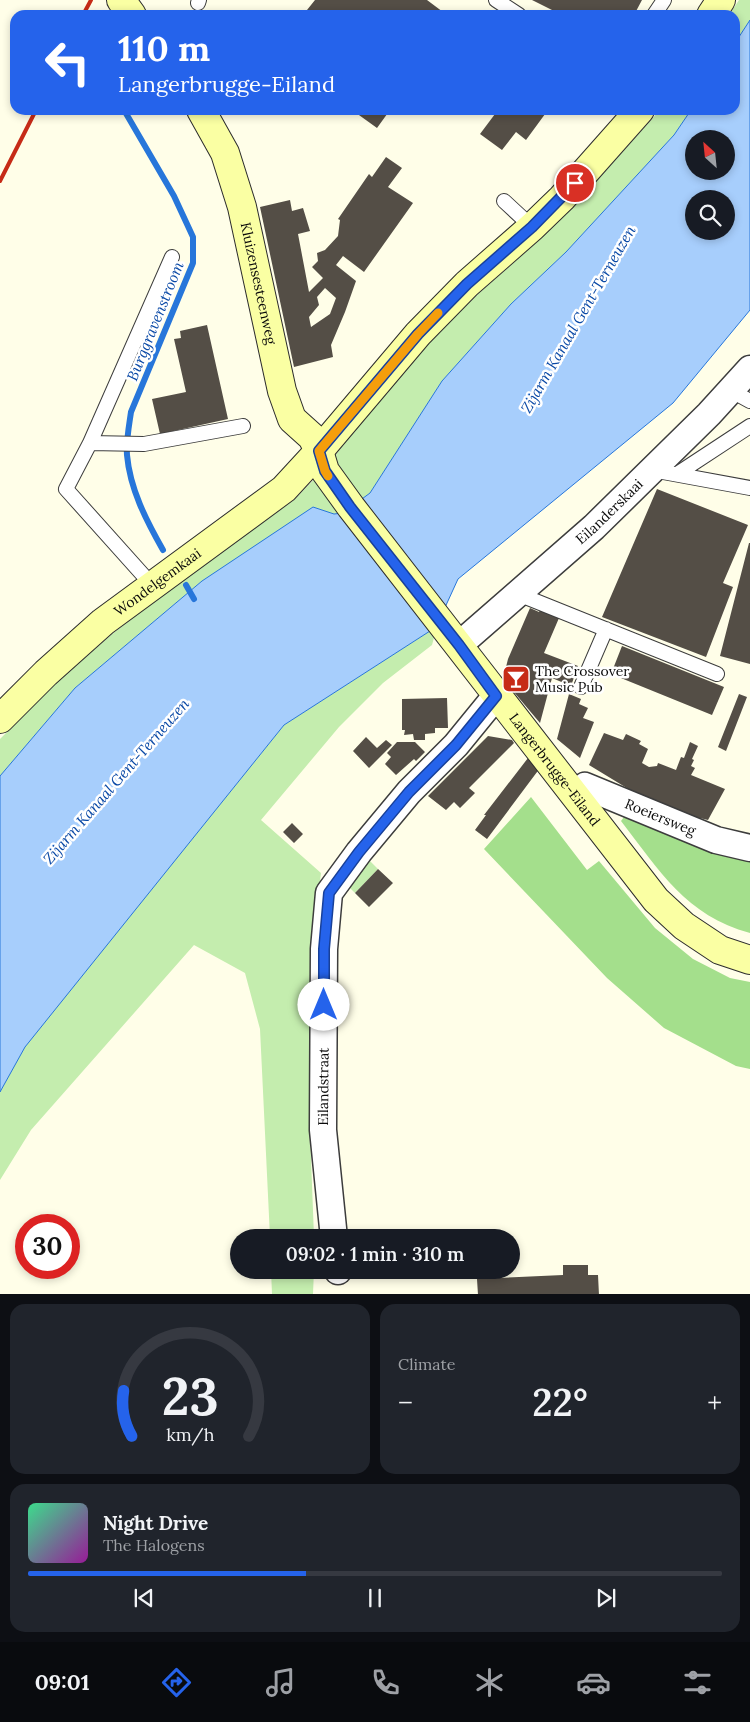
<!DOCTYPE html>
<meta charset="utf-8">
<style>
:root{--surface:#171b24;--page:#20242c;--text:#f1f3f6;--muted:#9ea1a6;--line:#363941;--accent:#2563eb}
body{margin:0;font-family:Lora,serif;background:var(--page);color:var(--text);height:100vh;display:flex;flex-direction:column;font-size:19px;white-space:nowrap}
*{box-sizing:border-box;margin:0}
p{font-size:16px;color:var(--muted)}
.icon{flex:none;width:28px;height:28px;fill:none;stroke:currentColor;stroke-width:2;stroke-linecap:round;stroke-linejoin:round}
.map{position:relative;height:1294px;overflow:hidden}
.details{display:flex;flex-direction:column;gap:10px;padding:10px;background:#0d0f14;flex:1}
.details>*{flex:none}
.top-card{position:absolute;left:10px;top:10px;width:730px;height:105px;border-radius:15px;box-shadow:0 2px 8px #0003;background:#2563eb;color:#fff;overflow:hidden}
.needle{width:32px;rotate:333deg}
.tools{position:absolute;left:685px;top:130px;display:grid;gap:10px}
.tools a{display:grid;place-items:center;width:50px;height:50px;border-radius:50%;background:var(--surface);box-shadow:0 2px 8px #0003;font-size:25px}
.speed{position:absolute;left:15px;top:1214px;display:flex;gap:10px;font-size:25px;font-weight:700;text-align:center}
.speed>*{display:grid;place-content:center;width:65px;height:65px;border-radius:50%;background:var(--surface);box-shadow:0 2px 8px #0003;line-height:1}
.speed .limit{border:8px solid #d22;background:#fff;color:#111}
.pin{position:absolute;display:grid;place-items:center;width:42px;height:42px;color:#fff;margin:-21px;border:2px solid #fff;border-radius:50%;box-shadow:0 1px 5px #0007}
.me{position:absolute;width:55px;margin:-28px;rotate:0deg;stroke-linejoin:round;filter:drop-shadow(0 0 4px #0008)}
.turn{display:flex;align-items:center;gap:18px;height:105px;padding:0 25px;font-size:22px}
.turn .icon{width:65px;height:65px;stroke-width:2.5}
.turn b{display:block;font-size:35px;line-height:42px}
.big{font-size:38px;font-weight:600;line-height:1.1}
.details .card{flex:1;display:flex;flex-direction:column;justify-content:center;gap:8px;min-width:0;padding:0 18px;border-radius:15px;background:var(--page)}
.details .dial{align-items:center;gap:0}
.dial svg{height:130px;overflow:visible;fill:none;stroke:var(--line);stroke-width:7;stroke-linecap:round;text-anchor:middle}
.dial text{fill:var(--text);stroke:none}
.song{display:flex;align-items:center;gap:15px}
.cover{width:60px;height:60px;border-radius:8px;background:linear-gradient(135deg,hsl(150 70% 55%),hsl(300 70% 35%))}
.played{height:5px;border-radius:2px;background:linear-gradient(90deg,var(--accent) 40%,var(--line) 40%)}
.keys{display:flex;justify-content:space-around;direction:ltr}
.heat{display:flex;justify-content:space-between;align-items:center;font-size:28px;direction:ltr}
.details .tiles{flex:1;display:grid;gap:10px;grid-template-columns:1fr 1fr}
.card:last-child{grid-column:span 2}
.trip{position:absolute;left:230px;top:1229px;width:290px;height:50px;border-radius:25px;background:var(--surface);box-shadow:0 2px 8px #0003;font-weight:600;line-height:50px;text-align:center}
.menu{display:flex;height:80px;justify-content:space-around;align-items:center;background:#090b0e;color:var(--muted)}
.menu .icon{width:35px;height:35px}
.menu .active{color:var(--accent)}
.menu b{font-size:22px;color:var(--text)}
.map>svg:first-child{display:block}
.green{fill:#c4edae}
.forest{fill:#a4df8c}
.water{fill:#a7cefc;stroke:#2776da;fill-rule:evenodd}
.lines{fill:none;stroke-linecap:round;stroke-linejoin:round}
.stream{stroke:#2776da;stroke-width:6}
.building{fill:#544e46;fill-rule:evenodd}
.lane-casing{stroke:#3d3d3d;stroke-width:16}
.street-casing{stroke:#3d3d3d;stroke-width:29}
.secondary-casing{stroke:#2c2c2c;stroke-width:30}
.lane{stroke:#fff;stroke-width:14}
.street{stroke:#fff;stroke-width:26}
.secondary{stroke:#faffa3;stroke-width:28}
.rail{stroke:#c62b17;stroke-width:4}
.route-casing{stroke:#184099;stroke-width:12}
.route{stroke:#2563eb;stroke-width:9}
.slow{stroke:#f59e0b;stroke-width:9}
.labels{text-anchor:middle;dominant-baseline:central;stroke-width:5;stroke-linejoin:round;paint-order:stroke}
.street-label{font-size:14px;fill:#0a0a0a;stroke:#fff}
.poi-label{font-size:14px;fill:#0a0a0a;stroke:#fff;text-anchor:start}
.water-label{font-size:15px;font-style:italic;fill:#0a49a6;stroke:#fff}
</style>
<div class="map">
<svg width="750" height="1295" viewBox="0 0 750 1295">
<rect width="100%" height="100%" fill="#fffee8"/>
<path class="green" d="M739 0H750V20L735 43V15H729Z
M660 110H691L674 135 566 252 511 304 442 381 370 493 343 513 334 514 202 581 75 688 0 776V739L56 683 112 634 161 596 294 500 327 466 356 428 428 344 477 295 537 242 572 208Z
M430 623 435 634 432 645 383 683 339 727 261 820 321 873 312 948 310 1132 314 1237H270L260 1029 245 973 194 945 31 1130 0 1180V1092L24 1047 284 725 430 631Z
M368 859 378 869 355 893 345 883Z
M271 1270H314L313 1294H272Z"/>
<path class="forest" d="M531 797 587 870 599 861 655 928 693 959 730 978 750 982V1069L736 1066 664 1028 607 978 484 849Z
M627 813 750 857V933C686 916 659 870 621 821Z"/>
<path class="water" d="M750 20V310L673 403 458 579 442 614 430 631 284 725 25 1047 0 1092V776L75 688 202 581 313 507 334 514 343 513 370 493 442 381 511 304 566 252 674 135 691 110H735V43ZM694 139H726V171H694ZM694 199H726V231H694Z"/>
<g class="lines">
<path class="stream" d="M124 110 174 196 193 237V263L131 412C129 426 126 441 127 455 130 489 146 520 163 550
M186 585 194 599"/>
</g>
<path class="building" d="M315 0H427L447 15H303Z
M532 0H642L634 15H562Z
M352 110H390L377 128Z
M498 110H548L526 140 516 132 502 150 480 134Z
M386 157 402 168 388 187 413 203 364 272 343 256 336 265 356 281 345 312 331 345 333 357 294 367 260 207 290 200 292 211 303 208 310 231 298 234 309 292 323 278 312 267 318 261 317 253 325 250 338 236 340 220 338 219 369 174 372 177ZM325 288 336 298 330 314 311 327 309 317 319 305 317 297Z
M207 325 228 419 160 434 152 399 186 392 174 339 181 338 180 331Z
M657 489 748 525 723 583 733 587 706 657 602 617Z
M749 543H750V664L720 656Z
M530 608 539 612 540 610 559 618 544 653 578 666 571 686 552 678 540 723 503 679 508 659Z
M622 646 724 687 712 715 611 674Z
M569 694 581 699 579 704 588 708 583 718 594 722 580 758 557 739Z
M739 694 747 697 726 751 718 747Z
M447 698 448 728H435V733L425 734V740H414L413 734 404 735 405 730H402V699Z
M604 733 623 740 626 734 641 741 639 744 648 749 642 763 649 767 657 766 658 763 676 770 681 757 684 758 690 742 698 746 692 759 694 760 691 766 695 768 691 775 725 789 708 820 683 814 635 793 589 765Z
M488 736 512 740 514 743 469 788 475 793 460 808 454 802 446 810 428 796Z
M366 737 377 748 386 740 392 745 369 768 353 751Z
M397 742H415L425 752 416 761 414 759 396 775 385 764 391 757 387 753Z
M528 758 540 768 487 839 475 830 486 815H484Z
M292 823 303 834 294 843 283 832Z
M378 869 393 883 369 907 355 893Z
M563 1265H588V1275H598L599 1295H478L477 1279 563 1275Z"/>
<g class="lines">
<defs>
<path id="lane" d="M496 0 519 15
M198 3 199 0
M654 15 664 0
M504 201 532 227
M172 257 90 443 144 444 243 426
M730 390 750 401
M90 443 66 489 152 585
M652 470 750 488
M677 474 750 426
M518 594 717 674
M581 687 606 629"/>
<g id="street">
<path id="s1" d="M459 645 594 527 709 414 750 369"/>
<path id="s2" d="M575 795 585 786 716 840 750 848"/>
<path id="s3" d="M334 1238 323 1130 324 949 329 893 359 852 409 792 456 745 496 696"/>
<path d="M338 1270V1271"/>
</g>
<g id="secondary">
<path d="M121 0 132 15"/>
<path d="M711 15 721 0"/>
<path id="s4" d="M201 110 225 153 242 207 282 391 292 419 312 437 319 451 325 471 351 507 656 900 684 926 720 950 750 960"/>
<path id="s5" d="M0 719 46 673 103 622 284 489 319 451 418 334 467 284 532 227 562 198 640 110"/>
</g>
</defs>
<use href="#lane" class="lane-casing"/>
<use href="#street" class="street-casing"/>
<use href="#secondary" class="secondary-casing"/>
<use href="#lane" class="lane"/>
<use href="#street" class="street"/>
<use href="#secondary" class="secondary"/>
<path class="rail" d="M83 15 91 0
M0 181 36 110"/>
</g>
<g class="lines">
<defs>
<path id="route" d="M324 1005V949L329 893 359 852 409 792 456 745 496 696 459 645 350 507 325 471 319 451 418 334 467 284 532 227 575 183"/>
</defs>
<use href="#route" class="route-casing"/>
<use href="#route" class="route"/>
<path class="slow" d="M328 476 325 471 319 451 418 334 438 313"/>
</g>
<defs>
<symbol id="bar-square" viewBox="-11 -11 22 22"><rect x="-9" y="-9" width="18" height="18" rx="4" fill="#c62b17" stroke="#fff"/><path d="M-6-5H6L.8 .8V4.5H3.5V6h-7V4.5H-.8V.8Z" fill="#fff"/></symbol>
</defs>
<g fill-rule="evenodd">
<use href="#bar-square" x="500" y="663" width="32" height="32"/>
</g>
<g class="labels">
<g class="street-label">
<text stroke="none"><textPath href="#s4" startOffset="184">Kluizensesteenweg</textPath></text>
<text stroke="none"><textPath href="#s1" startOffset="201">Eilanderskaai</textPath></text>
<text stroke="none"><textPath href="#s5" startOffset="209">Wondelgemkaai</textPath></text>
<text stroke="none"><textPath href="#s4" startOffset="764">Langerbrugge-Eiland</textPath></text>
<text stroke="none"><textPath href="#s2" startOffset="95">Roeiersweg</textPath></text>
<text stroke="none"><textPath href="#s3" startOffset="152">Eilandstraat</textPath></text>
</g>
<g class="poi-label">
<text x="535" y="671">The Crossover<tspan x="535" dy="16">Music Pub</tspan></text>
</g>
<g class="water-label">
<text transform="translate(578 319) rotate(-60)">Zijarm Kanaal Gent-Terneuzen</text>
<text transform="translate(155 321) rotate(-68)">Burggravenstroom</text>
<text transform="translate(116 781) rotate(-49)">Zijarm Kanaal Gent-Terneuzen</text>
</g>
</g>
</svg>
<div class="tools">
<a><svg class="needle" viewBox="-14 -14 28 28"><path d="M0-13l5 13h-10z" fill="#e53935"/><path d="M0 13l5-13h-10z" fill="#9ea1a6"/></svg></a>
<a><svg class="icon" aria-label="search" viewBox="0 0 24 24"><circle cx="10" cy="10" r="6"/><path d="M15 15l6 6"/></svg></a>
</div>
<div class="speed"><div class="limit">30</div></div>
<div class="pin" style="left:575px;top:183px;background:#d93025"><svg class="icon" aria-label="arrive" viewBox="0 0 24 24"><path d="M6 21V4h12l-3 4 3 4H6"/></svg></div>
<svg class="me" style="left:324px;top:1005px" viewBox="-20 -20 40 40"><circle r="19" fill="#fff"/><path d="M0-13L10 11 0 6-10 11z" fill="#2563eb"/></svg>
<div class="trip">09:02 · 1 min · 310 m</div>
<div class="top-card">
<div class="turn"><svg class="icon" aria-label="left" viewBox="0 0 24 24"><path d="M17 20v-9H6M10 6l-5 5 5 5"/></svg><div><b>110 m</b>Langerbrugge-Eiland</div></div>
</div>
</div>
<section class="details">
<div class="tiles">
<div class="card dial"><svg viewBox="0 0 100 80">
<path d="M14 69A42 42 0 1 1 86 69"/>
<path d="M14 69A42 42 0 0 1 9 41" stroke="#2563eb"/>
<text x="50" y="56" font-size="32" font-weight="700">23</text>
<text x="50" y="72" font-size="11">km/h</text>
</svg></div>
<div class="card"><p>Climate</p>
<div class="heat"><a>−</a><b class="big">22°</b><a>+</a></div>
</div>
<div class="card">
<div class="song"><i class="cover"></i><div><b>Night Drive</b><p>The Halogens</p></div></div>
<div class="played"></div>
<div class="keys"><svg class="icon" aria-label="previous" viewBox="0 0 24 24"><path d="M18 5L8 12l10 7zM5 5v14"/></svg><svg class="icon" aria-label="pause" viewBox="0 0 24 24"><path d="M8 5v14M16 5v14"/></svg><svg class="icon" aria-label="next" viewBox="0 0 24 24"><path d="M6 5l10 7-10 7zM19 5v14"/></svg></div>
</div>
</div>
</section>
<nav class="menu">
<b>09:01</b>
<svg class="icon active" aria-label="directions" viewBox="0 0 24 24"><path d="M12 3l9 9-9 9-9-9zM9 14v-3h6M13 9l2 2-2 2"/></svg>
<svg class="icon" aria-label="music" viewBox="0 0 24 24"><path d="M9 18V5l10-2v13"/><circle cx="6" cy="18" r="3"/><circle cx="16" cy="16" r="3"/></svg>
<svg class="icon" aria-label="phone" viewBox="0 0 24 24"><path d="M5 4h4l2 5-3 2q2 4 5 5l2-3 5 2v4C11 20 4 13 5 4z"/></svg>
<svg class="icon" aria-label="climate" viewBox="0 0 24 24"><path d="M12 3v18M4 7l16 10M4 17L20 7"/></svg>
<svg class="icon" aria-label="car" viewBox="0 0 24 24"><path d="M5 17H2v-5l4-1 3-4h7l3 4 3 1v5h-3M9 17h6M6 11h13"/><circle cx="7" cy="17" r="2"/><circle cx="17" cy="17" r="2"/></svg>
<svg class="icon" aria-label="filters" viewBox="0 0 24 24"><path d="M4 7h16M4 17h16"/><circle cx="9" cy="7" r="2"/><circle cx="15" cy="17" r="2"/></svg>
</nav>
